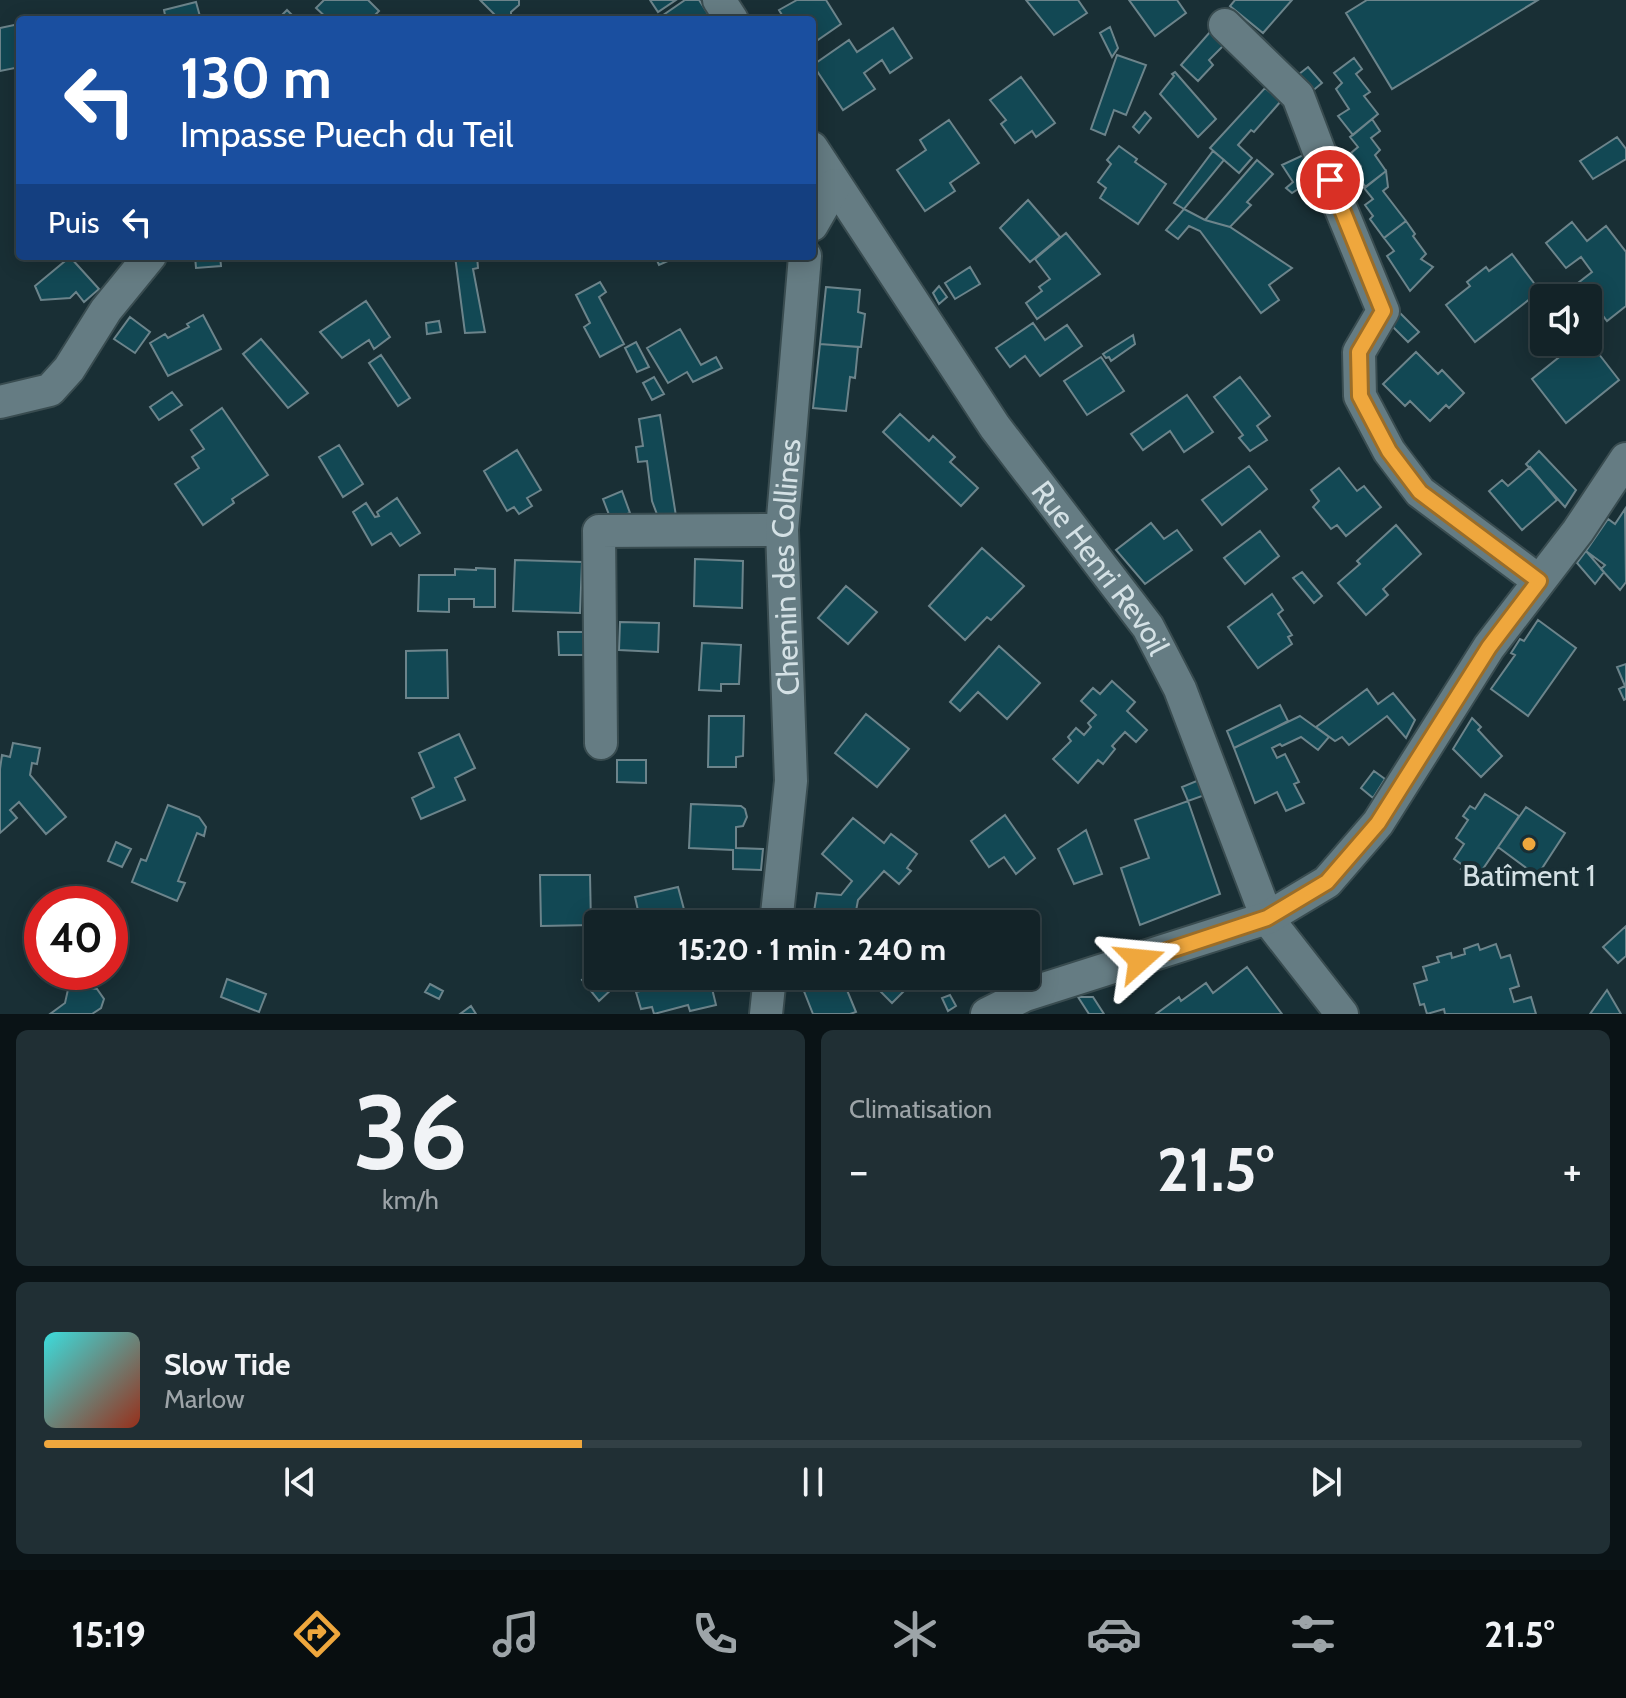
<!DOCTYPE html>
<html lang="fr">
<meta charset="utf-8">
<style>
:root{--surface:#132328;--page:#202f34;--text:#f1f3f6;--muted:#9da4a8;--line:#324045;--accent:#efa73d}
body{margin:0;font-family:Cabin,sans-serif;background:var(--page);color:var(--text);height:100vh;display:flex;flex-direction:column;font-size:30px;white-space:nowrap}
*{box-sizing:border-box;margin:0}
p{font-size:26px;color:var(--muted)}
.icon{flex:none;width:44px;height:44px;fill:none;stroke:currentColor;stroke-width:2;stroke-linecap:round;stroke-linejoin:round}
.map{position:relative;height:1014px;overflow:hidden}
.side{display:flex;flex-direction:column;gap:16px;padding:16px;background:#0a1316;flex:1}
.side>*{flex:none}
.banner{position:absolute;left:16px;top:16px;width:800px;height:244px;border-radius:8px;box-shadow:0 4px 20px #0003,0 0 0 2px var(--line);background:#1a4fa0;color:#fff;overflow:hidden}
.controls{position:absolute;left:1530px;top:284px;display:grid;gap:16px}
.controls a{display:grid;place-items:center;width:72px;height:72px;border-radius:8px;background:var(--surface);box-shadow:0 4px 20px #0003,0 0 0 2px var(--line);font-size:40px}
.speed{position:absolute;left:24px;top:886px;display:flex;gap:16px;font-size:40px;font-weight:700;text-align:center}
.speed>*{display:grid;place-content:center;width:104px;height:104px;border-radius:50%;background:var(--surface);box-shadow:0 4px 20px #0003,0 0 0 2px var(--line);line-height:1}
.speed .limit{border:12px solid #d22;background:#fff;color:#111}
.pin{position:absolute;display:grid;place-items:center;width:68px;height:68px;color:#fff;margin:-34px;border:4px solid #fff;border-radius:50%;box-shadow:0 2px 8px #0007}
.me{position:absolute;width:88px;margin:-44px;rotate:72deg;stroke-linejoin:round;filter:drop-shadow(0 0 6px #0008)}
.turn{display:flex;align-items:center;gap:28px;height:168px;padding:0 32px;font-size:36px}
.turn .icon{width:104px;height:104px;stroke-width:2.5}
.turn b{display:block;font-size:56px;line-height:68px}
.then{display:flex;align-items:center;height:76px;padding:0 32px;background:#0003;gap:16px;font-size:30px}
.big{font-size:60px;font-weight:700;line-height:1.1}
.side .tile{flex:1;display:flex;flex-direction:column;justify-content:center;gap:12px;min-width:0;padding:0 28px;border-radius:12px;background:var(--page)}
.side .dial{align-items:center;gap:0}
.dial b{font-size:104px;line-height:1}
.song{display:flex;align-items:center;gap:24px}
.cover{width:96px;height:96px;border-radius:12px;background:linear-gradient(135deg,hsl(180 70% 55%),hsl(10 70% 35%))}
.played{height:8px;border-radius:4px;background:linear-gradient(90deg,var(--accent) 35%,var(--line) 35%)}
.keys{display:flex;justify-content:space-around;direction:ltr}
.heat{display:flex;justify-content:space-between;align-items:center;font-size:44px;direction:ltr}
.side .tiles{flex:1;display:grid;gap:16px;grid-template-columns:1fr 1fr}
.tile:last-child{grid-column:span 2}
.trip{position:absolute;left:584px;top:910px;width:456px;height:80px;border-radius:8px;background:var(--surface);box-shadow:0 4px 20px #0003,0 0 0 2px var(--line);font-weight:700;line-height:80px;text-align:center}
.menu{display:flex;height:128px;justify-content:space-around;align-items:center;background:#080e10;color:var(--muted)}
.menu .icon{width:56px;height:56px}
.menu .current{color:var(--accent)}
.menu b{font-size:36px;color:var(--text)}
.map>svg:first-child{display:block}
.building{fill:#124854;stroke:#6c848b;stroke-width:2}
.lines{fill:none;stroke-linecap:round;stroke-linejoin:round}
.minor-casing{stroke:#394c50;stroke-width:36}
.minor{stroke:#657c83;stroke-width:32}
.route-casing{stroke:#9b6d28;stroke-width:20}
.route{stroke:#efa73d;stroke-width:14}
.poi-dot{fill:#efa73d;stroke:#192f35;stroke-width:3}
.labels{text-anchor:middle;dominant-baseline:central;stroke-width:8;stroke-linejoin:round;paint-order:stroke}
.street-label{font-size:30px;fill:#d4e1e5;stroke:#192f35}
.poi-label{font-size:30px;fill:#d4e1e5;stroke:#192f35}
</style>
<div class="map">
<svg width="1626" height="1014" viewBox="0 0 1626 1014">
<rect width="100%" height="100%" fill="#192f35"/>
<path class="building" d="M324 0H368L379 11 370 20H329L316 8Z
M480 0H519V5L511 12V17L513 20H500Z
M650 0H676L658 12Z
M685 0H699L712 20H656Z
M826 0 841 24 812 44V20H785L779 10 797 0Z
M1026 0H1078L1087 13 1054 35Z
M1129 0H1177L1186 13 1155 36Z
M1235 0H1292L1263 33 1230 6Z
M1367 0H1538L1392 89 1346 13Z
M196 2 201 20H166L164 10Z
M287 10 297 20H277Z
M19 24 20 67 0 71V28Z
M1217 24 1230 39 1209 60 1213 65 1198 81 1181 65Z
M1110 27 1118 48 1112 57 1100 33Z
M893 28 912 58 890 73 882 60 864 73 875 89 843 110 813 65 849 40 857 52Z
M1117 55 1146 65 1126 115 1114 110 1105 135 1091 129Z
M1354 58 1362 69 1356 74 1370 92 1364 96 1378 114 1353 135 1338 116 1349 109 1336 89 1342 83 1334 73Z
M1308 67 1322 83 1310 93 1294 78Z
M1175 72 1216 119 1198 137 1160 94 1174 76 1172 74Z
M1021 77 1055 123 1036 137 1032 131 1015 143 1001 124 1006 120 990 100Z
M1265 88 1281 101 1254 132 1251 130 1238 145 1252 158 1239 173 1210 148Z
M1145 112 1151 118 1139 133 1133 127Z
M1372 119 1380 131 1371 138 1380 150 1375 155 1386 171 1366 187 1354 172 1361 166 1351 153 1358 147 1350 137Z
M949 120 979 163 950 183 955 191 925 211 897 170 926 150 920 140Z
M1617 137 1626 149V159L1593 179 1580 161Z
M1119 146 1137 159 1135 162 1166 184 1138 224 1100 198 1106 188 1098 182 1111 164 1107 160Z
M1213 151 1224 160 1184 209 1174 203Z
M1312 151 1331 200 1318 206 1306 184 1292 193 1286 188 1293 182 1282 165Z
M1257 160 1273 174 1247 202 1251 205 1230 227 1205 220Z
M1386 171 1388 187 1383 191 1406 221 1384 238 1370 219 1373 216 1365 205 1373 199 1364 188Z
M1028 200 1060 237 1030 262 1000 228Z
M1184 209 1205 220 1230 227 1292 268 1269 285 1279 300 1261 313 1200 231 1189 226 1178 239 1166 230Z
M1406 221 1415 234 1413 236 1426 254 1421 259 1433 267 1410 291 1387 256 1394 251 1384 238Z
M1572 222 1587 241 1606 226 1626 252V306L1607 321 1578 283 1592 272 1581 257 1566 268 1546 243Z
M1066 233 1100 274 1037 319 1026 303 1042 291 1039 287 1050 279 1035 259Z
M1512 254 1540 291 1475 342 1446 305 1470 286 1467 282 1486 267 1489 271Z
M195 256H220L221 266 196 268Z
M455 256H477L478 268 473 269 485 332 465 333Z
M655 256H679L659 265Z
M70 257 99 289 84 302 76 292 70 298 41 300 35 286Z
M970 267 980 284 955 299 945 283Z
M600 282 606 292 599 297 624 344 600 357 584 327 590 323 576 295Z
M939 286 947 297 939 304 933 293Z
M826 287 860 290 858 312 865 314 861 347 820 344Z
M366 301 390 337 374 349 369 340 342 358 320 332Z
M1399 312 1419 332 1408 342 1389 323Z
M203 315 221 349 168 376 150 343 165 334 168 338 189 327 187 324Z
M130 317 150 332 135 353 114 339Z
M439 321 441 332 427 334 426 323Z
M1033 323 1045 340 1067 325 1082 346 1040 376 1025 356 1010 367 996 348Z
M680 329 701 365 716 357 722 368 693 382 687 372 668 383 647 348Z
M1133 335 1135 344 1111 361 1109 357 1106 358 1103 354Z
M261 339 308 393 288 408 243 354Z
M1588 340 1619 380 1566 423 1532 379 1578 342Z
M636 342 649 367 637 372 625 348Z
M820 344 858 347 855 378 850 377 846 411 813 408Z
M1416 352 1438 374 1442 370 1464 393 1449 408 1446 405 1430 421 1410 401 1405 406 1383 384Z
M381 355 410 398 398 406 369 363Z
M1101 357 1124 391 1087 415 1064 381Z
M654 377 664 394 652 400 643 383Z
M1240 377 1270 416 1257 426 1267 440 1250 451 1239 438 1243 435 1214 397Z
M172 392 182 405 159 420 150 407Z
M1187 395 1213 432 1184 452 1170 431 1143 450 1131 434Z
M222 408 268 475 232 499 234 503 203 525 175 484 199 468 192 457 204 449 191 430Z
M900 414 929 441 933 436 955 457 950 462 978 488 961 506 883 432Z
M660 415 676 516 658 517 652 501 647 461 638 462 636 447 643 446 639 419Z
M339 445 363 484 343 497 319 457Z
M517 450 541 490 527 498 532 506 519 514 514 507 507 511 484 471Z
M1539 451 1576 490 1565 507 1526 464Z
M1249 466 1267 489 1222 525 1202 500Z
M1530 467 1557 500 1522 530 1489 491 1502 480 1508 486Z
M1339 468 1357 491 1364 486 1381 507 1346 536 1337 525 1331 529 1313 507 1319 501 1311 490Z
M622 491 630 513 611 520 603 499Z
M397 498 420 533 400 546 391 533 372 545 353 512 366 503 375 517 379 516 377 512Z
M1625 509 1626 582 1620 590 1601 569 1605 565 1586 551 1608 519 1615 524Z
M1151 523 1164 539 1177 530 1192 550 1145 584 1116 550Z
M1396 525 1421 554 1383 589 1388 595 1366 615 1338 583 1360 564 1357 561Z
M1260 531 1279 556 1245 584 1224 558Z
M982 548 1024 586 991 620 987 617 965 640 929 606Z
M1586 551 1604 572 1595 584 1577 563Z
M695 559 743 561 742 608 694 606Z
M515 560 582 562 580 613 513 611Z
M476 568 495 569V607H474V599H449V612L418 611 419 575H455V569L476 570Z
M1302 572 1322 596 1314 603 1293 578Z
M846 586 877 612 848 644 818 618Z
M1272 594 1283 610 1278 614 1292 635 1288 637 1292 644 1258 668 1228 627Z
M1538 620 1576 648 1528 716 1491 689 1515 655 1511 653 1520 639 1524 641Z
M620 622 659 623 658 652 619 650Z
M558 632H588V655H559Z
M702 643 741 645 739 684H721V691L699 690Z
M999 646 1040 683 1007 719 978 692 960 711 950 702Z
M447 650 448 698H406V651Z
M1626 664V699L1624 700 1619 689 1625 686 1617 667Z
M1112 681 1135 702 1127 711 1147 730 1136 742 1125 732 1112 746 1115 749 1103 764 1098 760 1078 783 1053 759 1071 741 1068 737 1076 728 1084 735 1091 727 1088 723 1096 715 1081 701 1093 688 1100 694Z
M1367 689 1378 704 1393 693 1415 720 1406 738 1387 716 1349 745 1342 737 1335 741 1316 727Z
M1280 705 1288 721 1234 748 1227 731Z
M866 714 909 749 877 787 835 753Z
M709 716H744L743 756 736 757V767H708Z
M1300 716 1329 737 1318 750 1301 737 1282 746 1280 744 1272 748 1277 758 1285 754 1299 782 1294 784 1304 803 1286 811 1277 792 1255 803 1234 748Z
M1472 718 1481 727 1478 730 1502 756 1481 777 1453 749Z
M459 734 475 768 455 778 465 800 421 819 412 798 434 787 419 753Z
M13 743 40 748 37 764 32 763 30 775 66 817 46 834 19 802 10 810 17 818 0 833V769L2 755 10 757Z
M617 760H646V783L617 782Z
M1374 771 1385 779 1373 798 1361 788Z
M1199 780 1205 795 1188 801 1182 787Z
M1485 794 1519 816 1476 879 1461 869 1464 866 1454 859 1464 844 1456 838 1468 820 1463 816 1470 806 1475 809Z
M1188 801 1220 894 1140 925 1121 868 1149 858 1135 820Z
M691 804 741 806 745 809 747 817 743 826 736 827V848L763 849 761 870 733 869V850L689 848Z
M168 805 199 817 206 827 204 836 197 833 178 881 185 883 177 901 132 882 141 859 146 861Z
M1526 807 1565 833 1537 876 1498 847Z
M1005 815 1035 858 1016 874 1004 857 989 867 971 841Z
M853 818 884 843 891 834 917 854 907 868 911 871 899 884 884 871 858 900 856 911H848L846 924H812L817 893 841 895 852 881 822 854Z
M1086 830 1102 874 1074 884 1058 849Z
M116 842 131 849 122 867 108 861Z
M540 875H590L591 925 541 926Z
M678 887 685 913 677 915 680 924H641L635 897Z
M954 911 968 924H941Z
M1626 926V956L1618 963 1603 947Z
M1478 944 1480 950 1496 944 1501 958 1510 955 1519 986 1510 989 1514 1002 1531 997 1536 1014H1445L1444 1009 1427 1014 1424 1004 1420 1005 1414 984 1427 980 1423 967 1439 962 1437 957 1451 953 1452 958 1465 954 1464 949Z
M1247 967 1282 1014H1156L1179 997 1181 1001 1206 983 1213 993Z
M596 968 598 976H603L613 988 599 1001 582 980Z
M644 976H709L716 1005 690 1011 688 1005 654 1014 652 1007 641 1009 636 992 648 989Z
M798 976H846L842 978 856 1012 850 1014H813Z
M887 976H919L892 1003 876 987Z
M227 979 266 994 259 1012 221 997Z
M430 984 443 991 439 999 425 992Z
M69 985 97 989 104 999 101 1008 92 1014H50L65 1003Z
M1607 990 1621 1014H1590Z
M950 995 956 1006 948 1011 942 998Z
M1078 997H1093L1104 1014H1089Z
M471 1006 476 1014H460Z"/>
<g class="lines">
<defs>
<g id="minor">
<path d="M719 0 732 20"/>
<path d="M1225 25 1298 96 1341 209 1383 311 1359 352 1360 396 1389 451 1420 492 1539 581"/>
<path id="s1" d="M812 148 995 427 1148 627 1180 689 1267 918 1342 1014"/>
<path d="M812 225 835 185"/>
<path d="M0 402 50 390 69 369 106 310 150 256"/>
<path d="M601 743 599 531 782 530"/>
<path id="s2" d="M776 924 791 781 782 530 805 256"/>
<path d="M766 1014 770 976"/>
<path d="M987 1014 1025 995 1267 918 1327 882 1378 823 1489 647 1578 531 1626 459"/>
</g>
</defs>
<use href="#minor" class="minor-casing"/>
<use href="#minor" class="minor"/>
</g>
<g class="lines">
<defs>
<path id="route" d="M1140 960 1267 918 1327 882 1378 823 1489 647 1539 581 1420 492 1389 451 1360 396 1359 352 1383 311 1330 180"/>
</defs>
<use href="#route" class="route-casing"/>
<use href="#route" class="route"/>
</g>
<circle class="poi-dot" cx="1529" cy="844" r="8"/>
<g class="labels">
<g class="street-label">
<text stroke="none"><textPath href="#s2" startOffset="358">Chemin des Collines</textPath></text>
<text stroke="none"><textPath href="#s1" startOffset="510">Rue Henri Revoil</textPath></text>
</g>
<g class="poi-label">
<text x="1529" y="875">Batîment 1</text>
</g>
</g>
</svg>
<div class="controls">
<a><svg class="icon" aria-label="sound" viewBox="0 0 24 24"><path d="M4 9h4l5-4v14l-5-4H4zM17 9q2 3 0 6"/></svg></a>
</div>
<div class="speed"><div class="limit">40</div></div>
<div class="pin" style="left:1330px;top:180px;background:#d93025"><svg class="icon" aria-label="arrive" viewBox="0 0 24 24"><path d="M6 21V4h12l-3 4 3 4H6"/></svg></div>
<svg class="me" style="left:1140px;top:960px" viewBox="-20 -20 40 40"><path d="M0-17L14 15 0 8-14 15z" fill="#efa73d" stroke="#fff" stroke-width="4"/></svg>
<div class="trip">15:20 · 1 min · 240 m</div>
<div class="banner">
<div class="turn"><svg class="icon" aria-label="left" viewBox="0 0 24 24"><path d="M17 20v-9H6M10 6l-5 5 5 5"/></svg><div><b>130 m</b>Impasse Puech du Teil</div></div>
<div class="then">Puis<svg class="icon" aria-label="left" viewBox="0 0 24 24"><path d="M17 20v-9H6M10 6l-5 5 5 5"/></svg></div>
</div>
</div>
<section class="side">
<div class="tiles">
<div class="tile dial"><b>36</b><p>km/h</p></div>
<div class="tile"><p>Climatisation</p>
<div class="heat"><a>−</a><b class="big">21.5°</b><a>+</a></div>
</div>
<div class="tile">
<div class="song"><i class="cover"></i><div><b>Slow Tide</b><p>Marlow</p></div></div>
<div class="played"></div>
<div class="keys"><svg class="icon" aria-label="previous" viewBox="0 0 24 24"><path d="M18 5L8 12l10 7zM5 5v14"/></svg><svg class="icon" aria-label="pause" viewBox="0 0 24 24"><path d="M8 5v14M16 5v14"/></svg><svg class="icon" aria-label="next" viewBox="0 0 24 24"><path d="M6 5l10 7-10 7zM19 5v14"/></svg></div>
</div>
</div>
</section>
<nav class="menu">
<b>15:19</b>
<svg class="icon current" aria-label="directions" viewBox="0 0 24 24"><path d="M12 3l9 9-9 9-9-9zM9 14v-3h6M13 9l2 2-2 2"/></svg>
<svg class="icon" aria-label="music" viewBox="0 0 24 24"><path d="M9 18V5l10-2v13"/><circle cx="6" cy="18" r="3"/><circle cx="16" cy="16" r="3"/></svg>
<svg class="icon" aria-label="phone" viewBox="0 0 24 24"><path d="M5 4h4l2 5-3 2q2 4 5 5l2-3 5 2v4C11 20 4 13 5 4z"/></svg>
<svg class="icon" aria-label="climate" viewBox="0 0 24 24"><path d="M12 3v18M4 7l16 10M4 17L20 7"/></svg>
<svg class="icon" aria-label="car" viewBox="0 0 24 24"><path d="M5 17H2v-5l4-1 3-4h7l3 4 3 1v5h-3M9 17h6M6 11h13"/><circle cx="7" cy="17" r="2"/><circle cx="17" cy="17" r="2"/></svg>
<svg class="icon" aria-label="filters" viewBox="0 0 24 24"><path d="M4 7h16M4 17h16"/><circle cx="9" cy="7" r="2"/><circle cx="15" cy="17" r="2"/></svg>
<b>21.5°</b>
</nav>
